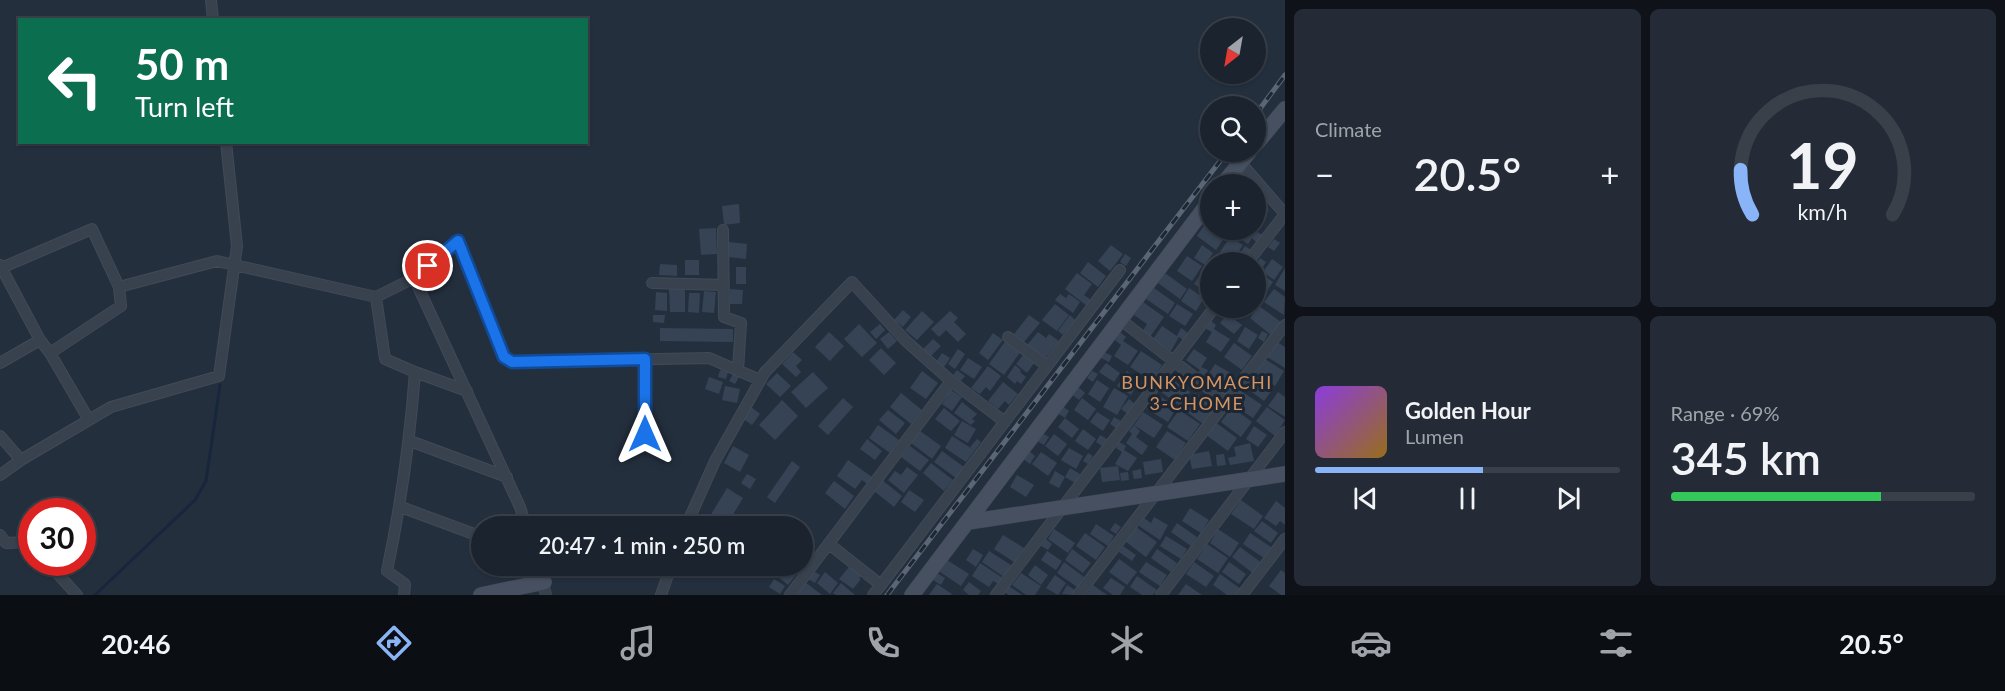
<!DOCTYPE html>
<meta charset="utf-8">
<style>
:root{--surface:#1b232e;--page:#242b36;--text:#f1f3f6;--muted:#a0a4aa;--line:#39404a;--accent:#8ab4f8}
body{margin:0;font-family:Lato,sans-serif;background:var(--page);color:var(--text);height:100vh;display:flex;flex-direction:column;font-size:22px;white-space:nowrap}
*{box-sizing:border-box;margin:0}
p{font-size:20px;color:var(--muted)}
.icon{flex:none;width:33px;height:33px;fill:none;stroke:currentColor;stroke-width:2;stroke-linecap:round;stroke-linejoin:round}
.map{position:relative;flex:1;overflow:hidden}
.sheet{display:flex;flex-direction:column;gap:9px;padding:9px;background:#0f1319;width:720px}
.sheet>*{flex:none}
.top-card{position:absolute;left:18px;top:18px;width:570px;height:126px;border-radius:0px;box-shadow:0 2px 4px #0004,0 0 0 2px var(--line);background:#0b6e4f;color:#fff;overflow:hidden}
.needle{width:39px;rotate:211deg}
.tools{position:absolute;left:1200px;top:18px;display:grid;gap:12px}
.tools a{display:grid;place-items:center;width:66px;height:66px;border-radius:50%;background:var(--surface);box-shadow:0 2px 4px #0004,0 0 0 2px var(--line);font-size:30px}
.speed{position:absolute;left:18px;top:498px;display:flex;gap:12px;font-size:30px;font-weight:700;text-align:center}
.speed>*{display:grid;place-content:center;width:78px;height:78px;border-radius:50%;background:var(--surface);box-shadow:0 2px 4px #0004,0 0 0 2px var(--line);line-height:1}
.speed .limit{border:9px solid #d22;background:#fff;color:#111}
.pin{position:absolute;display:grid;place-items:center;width:51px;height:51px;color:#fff;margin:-26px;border:3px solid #fff;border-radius:50%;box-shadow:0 2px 6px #0007}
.me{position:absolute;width:66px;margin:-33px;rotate:0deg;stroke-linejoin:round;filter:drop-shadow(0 0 4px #0008)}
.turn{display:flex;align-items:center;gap:21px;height:126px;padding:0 18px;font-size:27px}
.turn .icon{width:78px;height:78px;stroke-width:2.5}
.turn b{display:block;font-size:42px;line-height:51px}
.big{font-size:45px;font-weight:600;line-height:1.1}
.sheet .card{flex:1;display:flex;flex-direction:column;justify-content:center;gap:9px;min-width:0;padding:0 21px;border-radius:9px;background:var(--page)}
.sheet .dial{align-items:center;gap:0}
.dial svg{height:156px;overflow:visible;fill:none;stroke:var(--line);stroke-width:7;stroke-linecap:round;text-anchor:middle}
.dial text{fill:var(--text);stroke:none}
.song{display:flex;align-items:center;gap:18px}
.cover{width:72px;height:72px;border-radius:9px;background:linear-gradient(135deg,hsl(270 70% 55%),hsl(40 70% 35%))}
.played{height:6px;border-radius:3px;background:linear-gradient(90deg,var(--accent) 55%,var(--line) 55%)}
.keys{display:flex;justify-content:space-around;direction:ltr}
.heat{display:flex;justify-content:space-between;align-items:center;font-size:33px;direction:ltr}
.charge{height:9px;border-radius:4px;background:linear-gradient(90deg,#34c759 69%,var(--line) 0)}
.sheet .tiles{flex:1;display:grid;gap:9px;grid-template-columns:repeat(2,1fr)}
.trip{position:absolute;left:471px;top:516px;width:342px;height:60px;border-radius:30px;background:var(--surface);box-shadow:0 2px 4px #0004,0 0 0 2px var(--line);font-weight:600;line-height:60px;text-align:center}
.tab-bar{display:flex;height:96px;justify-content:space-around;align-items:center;background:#0b0e12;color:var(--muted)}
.tab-bar .icon{width:42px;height:42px}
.tab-bar .current{color:var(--accent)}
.tab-bar b{font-size:27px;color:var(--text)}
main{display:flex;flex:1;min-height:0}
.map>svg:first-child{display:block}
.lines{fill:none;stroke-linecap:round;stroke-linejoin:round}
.stream{stroke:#17263c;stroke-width:3}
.building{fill:#364354}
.street-casing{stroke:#414a57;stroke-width:12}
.secondary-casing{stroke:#414a57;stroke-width:16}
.street{stroke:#38414e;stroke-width:10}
.secondary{stroke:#465061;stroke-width:15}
.rail-casing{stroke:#5a6575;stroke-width:5}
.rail{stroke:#1d2633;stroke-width:3;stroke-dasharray:9;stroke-linecap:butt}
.route-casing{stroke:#114b97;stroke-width:15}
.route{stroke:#1a73e8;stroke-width:10}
.labels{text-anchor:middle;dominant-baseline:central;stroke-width:6;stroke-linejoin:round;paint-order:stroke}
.neighbourhood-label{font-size:18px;letter-spacing:1.5px;fill:#d59563;stroke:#1d2633}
</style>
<main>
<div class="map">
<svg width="1285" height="595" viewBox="0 0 1285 595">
<rect width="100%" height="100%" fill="#242f3e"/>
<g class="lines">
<path class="stream" d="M95 595 195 500 206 481 220 385"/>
</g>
<path class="building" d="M1257 202 1269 210 1258 226 1256 224Z
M739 204 740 223 724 225 722 206Z
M1207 221 1210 223V230H1220L1227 234 1216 250 1197 236Z
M716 228 717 254 701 255 699 229Z
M1236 230H1253L1263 235 1257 243 1252 238 1248 244 1233 234Z
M1230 237 1243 245 1233 260 1220 252Z
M1274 239 1280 243 1274 251 1268 247Z
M729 242 747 244 746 259 728 257Z
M1111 245 1123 254 1110 271 1098 261Z
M1202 245 1213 253 1205 265 1194 258Z
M1245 246 1251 250 1245 259 1239 255Z
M1125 254 1131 258 1126 266 1120 262Z
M1187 256 1202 266 1192 281 1177 271Z
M1213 257 1222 262H1210V270L1206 268Z
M1260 258 1266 262 1261 270 1256 267Z
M1272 259 1283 267 1274 280 1263 272Z
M685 260H699V275H685Z
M1088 262 1106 276 1098 287 1080 273Z
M660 264 677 265V276L659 275Z
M736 267H746V284H736Z
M1285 268V291L1275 285Z
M1256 270 1273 282 1262 298 1256 293Z
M1203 271 1210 276V294L1194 284Z
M1077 273 1092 284 1084 295 1091 300 1087 306 1065 289Z
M1165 273 1187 289 1180 299 1158 283Z
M1154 288 1175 303 1168 314 1146 299Z
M1189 288 1204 298 1196 311 1181 301Z
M669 289H685V312H670Z
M730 289 743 290 742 304H730Z
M1274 289 1285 297 1284 315 1264 302Z
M704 291 716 292 714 313 702 312Z
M656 292 667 293V311L655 310Z
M689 293H700L699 313 688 312Z
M1060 294 1066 298 1069 294 1080 302 1073 313 1055 300Z
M1143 302 1164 317 1150 337 1142 332 1147 324 1134 315Z
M1055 304 1069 315 1057 331 1042 320Z
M1177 304 1193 314 1185 326 1169 316Z
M1259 306 1281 322 1271 335 1250 318Z
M1222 308H1232L1227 314 1242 325 1234 334 1220 323 1227 314 1221 309Z
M1235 308H1254L1247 317Z
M903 310 911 317 903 327 894 320Z
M922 311 934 322 917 340 905 330Z
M950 311 958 318 954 322 966 334 958 342 946 330 939 337 931 329Z
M653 315H665L664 323 653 322Z
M1029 315 1040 323 1024 342 1014 334Z
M1070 315 1075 320 1063 335 1058 331Z
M1211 321 1216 325 1214 329 1230 339 1221 352 1206 342 1212 332 1206 329Z
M859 324 877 343 862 357 844 339Z
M880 324 885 330 876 339 870 332Z
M1162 326 1177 336 1181 328 1188 333 1183 340 1179 337 1171 351 1153 339Z
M1245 327 1258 335 1249 349 1237 341Z
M660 328 733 329V342L660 341Z
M1262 331 1268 334 1264 342 1258 338Z
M829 332 844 346 830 361 815 347Z
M889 332 897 341 888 349 880 339Z
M1038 332 1046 338 1049 334 1059 341 1045 358 1027 345Z
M1120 332 1126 337 1123 341 1138 351 1128 365 1114 356 1121 345 1115 340Z
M993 333 1003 340 988 360 979 353Z
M933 339 941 346 930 357 922 350Z
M1006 340 1021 351 1004 375 989 364Z
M1277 342 1285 347V368L1267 357Z
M1234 343 1252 356 1242 370 1224 357Z
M881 348 896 363 884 375 869 360Z
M958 349 965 354 955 369 948 364Z
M1194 349 1207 358 1201 367 1208 370 1204 378 1197 374 1200 370 1186 360Z
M1141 351 1162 365 1152 381 1130 367Z
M793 352 802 360 796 366 801 372 796 377 782 364Z
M1104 352 1112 356 1109 362 1101 358Z
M942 353 950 358 944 367 936 362Z
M1024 354 1035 362 1027 373 1016 364Z
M968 358 982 367 974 379 960 370Z
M1265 359 1284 371 1275 386 1256 373Z
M1106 363 1120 373 1114 382 1099 372Z
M1215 364 1234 375 1223 392 1204 381Z
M1015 365 1021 370 1020 372 1026 377 1021 384 1017 381 1015 384 1007 377Z
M988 366 1001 376 990 391 986 387 980 394 971 388Z
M720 370 728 372 726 379 718 377Z
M957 370 965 376 961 381 953 375Z
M922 371 938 383 926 399 910 388Z
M1092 371 1098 374 1093 382 1087 378Z
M1127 371 1140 380 1131 395 1117 386Z
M813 372 828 388 806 408 791 392Z
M777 373 791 386 780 397 766 384Z
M733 374 739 377 735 384 729 381Z
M1254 374 1273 389 1264 401 1245 387Z
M709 377 723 382 719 394 705 389Z
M1170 378 1190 392 1180 406 1160 391Z
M1097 380 1109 388 1100 402 1088 394Z
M1143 380 1149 384 1143 392 1138 388Z
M1003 382 1018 394 1009 405 1005 401 998 409 988 401Z
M725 386 740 389 737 403 722 400Z
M1077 386 1085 393 1079 400 1071 394Z
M1114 388 1128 396 1117 415 1103 407Z
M951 390 962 397 952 411 942 404Z
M1241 391 1262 405 1253 418 1233 405Z
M1278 392 1285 397V417L1268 406Z
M901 393 922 410 911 424 890 407Z
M1195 393 1215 408 1203 424 1183 409Z
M1156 394 1177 407 1168 422 1147 409Z
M843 398 853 407 828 435 818 426Z
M1082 398 1096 409 1088 420 1074 410Z
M1129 399 1135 404 1128 414 1121 409Z
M782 400 798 416 775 440 759 425Z
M962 402 977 414 972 419 975 421 971 425 954 413Z
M1061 405 1069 411 1065 418 1057 413Z
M751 407 760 414 752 425 742 418Z
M1232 407 1252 422 1241 437 1221 422Z
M1267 407 1285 420 1275 436 1256 421Z
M944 408 960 421 951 431 935 419Z
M888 410 905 423 896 434 879 420Z
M1179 410 1200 424 1188 441 1167 427Z
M1097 412 1110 420 1103 431 1090 422Z
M1143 412 1163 425 1154 438 1134 425Z
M1114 417 1121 421 1116 428 1110 424Z
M1065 418 1079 429 1072 438 1058 427Z
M962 421 976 429 968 443 954 435Z
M1215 422 1237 438 1228 451 1206 435Z
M878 425 899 440 890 453 869 438Z
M1134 425 1140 431 1136 437 1148 446 1142 455 1126 443 1132 434 1129 431Z
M1254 426 1267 435 1258 447 1246 439Z
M1083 429 1096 439 1088 450 1075 441Z
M920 431 941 446 932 459 911 443Z
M1167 431 1186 443 1175 460 1156 447Z
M1042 433 1049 437 1044 445 1037 441Z
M1054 434 1067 444 1058 456 1045 446Z
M1100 435 1107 439 1102 446 1096 442Z
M952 436 974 450 970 447 977 439 981 442 966 462 945 448Z
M867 439 882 451 875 460 860 449Z
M1119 442 1126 446 1124 450 1137 458 1128 471 1115 464 1122 452 1116 448Z
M1250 443 1254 461 1230 465 1228 458 1236 456 1234 447Z
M733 446 749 455 740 472 724 463Z
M910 446 929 460 920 471 901 457Z
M1069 448 1083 456 1076 469 1061 460Z
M942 451 964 467 956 478 934 462Z
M1029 451 1035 456 1030 464 1023 459Z
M1209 451 1212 466 1192 469 1189 455Z
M1041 452 1057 463 1048 476 1032 464Z
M1088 453 1093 456 1088 464 1083 461Z
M1224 454 1226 465 1217 466 1216 455Z
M1161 459 1163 472 1145 475 1143 462Z
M848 460 872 477 867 484 862 480 855 489 837 476Z
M792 461 800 467 775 503 767 497Z
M931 463 953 480 944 491 923 473Z
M1118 466 1120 480 1102 482 1100 468Z
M907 467 918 475 904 493 888 480 895 471 901 475Z
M1070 468 1080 474 1075 483 1065 477Z
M1141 469 1142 478 1134 479 1132 471Z
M1055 471 1065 477 1059 488 1049 483Z
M1128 472 1129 480 1121 481 1120 473Z
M747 474 756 479 750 489 741 483Z
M1017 475 1034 485 1026 497 1010 487Z
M882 480 902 496 894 507 874 491Z
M834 481 854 496 845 509 825 493Z
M727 488 743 498 726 526H704Z
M909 490 924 500 915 512 901 502Z
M1241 500 1263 516 1254 529 1231 514Z
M1276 501 1285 508V525L1280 521 1276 526 1264 518Z
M1190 508 1209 520 1201 533 1182 521Z
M1154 517 1168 525 1160 540 1139 526 1144 518 1151 523Z
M1262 521 1278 533 1271 543 1254 531Z
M1115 523 1121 527 1116 534 1110 530Z
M1177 523 1197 537 1191 546 1171 532Z
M1096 524 1114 536 1108 546 1090 534Z
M1136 527 1157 542 1146 557 1126 542Z
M1054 529 1075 543 1068 553 1048 539Z
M1218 529 1239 543 1230 557 1210 543Z
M1085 533 1105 547 1096 560 1076 546Z
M1250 533 1271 547 1264 558 1243 544Z
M1003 535 1024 548 1014 562 994 549Z
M1166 536 1187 549 1181 559 1160 546Z
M1046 539 1052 544 1048 550 1041 546Z
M1207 544 1228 558 1218 573 1197 559Z
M1123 546 1136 555 1132 561 1119 552Z
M1240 547 1262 563 1254 574 1232 557Z
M973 549 983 555 976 567 966 560Z
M1072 549 1091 563 1083 573 1065 560Z
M1157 549 1177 563 1171 572 1151 558Z
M989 551 1011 565 1004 577 982 562Z
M1047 551 1062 561 1056 570 1041 560Z
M1119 559 1137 572 1127 585 1109 572Z
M947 560 969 574 961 586 940 572Z
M1064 562 1084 577 1077 587 1057 573Z
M1146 562 1167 575 1160 586 1139 572Z
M1194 562 1214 576 1206 587 1186 574Z
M1229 562 1246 574 1239 584 1222 572Z
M980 563 1003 578 999 584 993 581 989 587 972 576Z
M1035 565 1048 575 1041 585 1028 575Z
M784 566 796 575 788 585 777 576Z
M849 567 861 576 859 578 861 579 853 589 839 579Z
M1281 570 1285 573V595H1281L1269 586Z
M813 571 820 575 815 583 808 579Z
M825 572 838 583 830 594 817 583Z
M937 573 945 578 941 585 933 580Z
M1021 573 1041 586 1035 595H1026L1012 585Z
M1220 574 1241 589 1237 595H1227L1213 585Z
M1055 575 1066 583 1058 595 1046 588Z
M1137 576 1157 590 1153 595H1142L1130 587Z
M1111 578 1125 587 1120 595H1113L1103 588Z
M774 579 785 586 780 594 769 587Z
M805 582 822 595H796Z
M969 582 981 591 978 595H969L963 590Z
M841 583 855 595H836L833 593Z
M937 584 952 594 951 595H929Z
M1186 584 1202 595H1178Z
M1067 585 1075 590 1072 595 1062 594Z
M1093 585 1107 595H1086Z
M1009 586 1022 595H1009L1004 592Z"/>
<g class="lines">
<defs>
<path id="street" d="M211 0 213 20
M1240 162 1285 214
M723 230 724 317 741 323 738 370
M1248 262 1285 214
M0 265 40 340 50 353 89 420
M1 268 92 229 119 287
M414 278 520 507 526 526
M652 283 724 285
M1121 320 1226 402
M1008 337 1047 366
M50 353 121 306 119 287 217 261 376 297
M0 363 40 340
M415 372 467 391
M645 434V359
M0 436 21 460
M410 441 507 477
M0 475 21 460 111 407 219 376 237 246 226 142
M401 507 482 537
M686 526 715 461 765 372 852 282 906 341 951 381 1005 422
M0 535 6 543 27 542 32 546
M829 544 881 585 873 595
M47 562 77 595
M538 566 546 595
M881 585 1120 270
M404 595 405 584 387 571C401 504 410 440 415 372L385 359 376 297 414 278 458 241 504 357 512 362 709 358 760 380
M661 595 671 566
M790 595 951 381
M996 595 1214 308
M1078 595 1285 325
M1161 595 1285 432
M1242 595 1285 539"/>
<path id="secondary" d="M1256 144 1285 109
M1223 184 1249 152
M968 522 1285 474
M481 595 544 582
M912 595 1210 201"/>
</defs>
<use href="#street" class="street-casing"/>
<use href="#secondary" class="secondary-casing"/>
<use href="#street" class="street"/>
<use href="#secondary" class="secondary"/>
<defs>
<path id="rail" d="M1256 114 1285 75
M887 595 1227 152"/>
</defs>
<use href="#rail" class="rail-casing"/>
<use href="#rail" class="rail"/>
</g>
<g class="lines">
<defs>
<path id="route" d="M428 266 458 241 504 357 512 362 645 359V434"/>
</defs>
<use href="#route" class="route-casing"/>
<use href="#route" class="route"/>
</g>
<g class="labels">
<g class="neighbourhood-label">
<text x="1197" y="382">BUNKYOMACHI<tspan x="1197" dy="21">3-CHOME</tspan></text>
</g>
</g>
</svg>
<div class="tools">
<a><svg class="needle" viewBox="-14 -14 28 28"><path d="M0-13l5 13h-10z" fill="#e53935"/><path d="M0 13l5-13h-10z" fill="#a0a4aa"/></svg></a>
<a><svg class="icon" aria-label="search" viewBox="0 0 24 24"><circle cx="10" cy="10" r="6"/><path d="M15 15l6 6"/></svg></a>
<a>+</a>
<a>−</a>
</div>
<div class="speed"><div class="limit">30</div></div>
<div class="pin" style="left:428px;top:266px;background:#d93025"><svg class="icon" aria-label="arrive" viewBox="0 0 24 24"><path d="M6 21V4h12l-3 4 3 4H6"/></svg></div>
<svg class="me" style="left:645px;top:434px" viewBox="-20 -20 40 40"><path d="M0-17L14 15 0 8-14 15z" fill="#1a73e8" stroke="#fff" stroke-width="4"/></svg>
<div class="trip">20:47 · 1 min · 250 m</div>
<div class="top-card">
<div class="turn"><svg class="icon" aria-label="left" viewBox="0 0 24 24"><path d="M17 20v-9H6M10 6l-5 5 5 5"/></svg><div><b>50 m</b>Turn left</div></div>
</div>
</div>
<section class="sheet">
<div class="tiles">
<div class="card"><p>Climate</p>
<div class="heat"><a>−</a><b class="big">20.5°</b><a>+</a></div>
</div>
<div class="card dial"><svg viewBox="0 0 100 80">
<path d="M14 69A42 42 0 1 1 86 69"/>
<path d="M14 69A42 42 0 0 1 8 46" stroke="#8ab4f8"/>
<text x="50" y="56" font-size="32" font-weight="700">19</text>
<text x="50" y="72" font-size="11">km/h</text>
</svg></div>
<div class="card">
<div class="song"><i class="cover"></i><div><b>Golden Hour</b><p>Lumen</p></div></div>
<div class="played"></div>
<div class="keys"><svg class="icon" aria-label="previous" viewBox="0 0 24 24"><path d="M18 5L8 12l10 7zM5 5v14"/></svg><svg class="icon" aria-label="pause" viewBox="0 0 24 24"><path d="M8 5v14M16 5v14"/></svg><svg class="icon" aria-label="next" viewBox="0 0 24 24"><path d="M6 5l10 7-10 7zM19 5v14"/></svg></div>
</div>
<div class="card"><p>Range · 69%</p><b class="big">345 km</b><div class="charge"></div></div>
</div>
</section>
</main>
<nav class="tab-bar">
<b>20:46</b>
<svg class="icon current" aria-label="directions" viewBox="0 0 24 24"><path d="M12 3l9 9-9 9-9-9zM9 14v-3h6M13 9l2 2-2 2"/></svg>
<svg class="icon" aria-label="music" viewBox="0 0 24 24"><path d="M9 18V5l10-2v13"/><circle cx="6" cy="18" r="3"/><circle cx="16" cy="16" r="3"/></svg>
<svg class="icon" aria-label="phone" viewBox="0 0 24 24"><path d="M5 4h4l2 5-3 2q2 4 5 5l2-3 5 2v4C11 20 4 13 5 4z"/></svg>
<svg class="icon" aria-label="climate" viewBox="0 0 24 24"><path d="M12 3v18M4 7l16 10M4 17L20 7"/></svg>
<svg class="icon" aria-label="car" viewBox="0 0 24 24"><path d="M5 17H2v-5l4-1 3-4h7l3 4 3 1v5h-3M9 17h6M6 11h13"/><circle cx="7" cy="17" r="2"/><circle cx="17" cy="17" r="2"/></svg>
<svg class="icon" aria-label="filters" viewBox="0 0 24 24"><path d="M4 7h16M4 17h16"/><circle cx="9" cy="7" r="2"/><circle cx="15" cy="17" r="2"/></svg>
<b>20.5°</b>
</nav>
